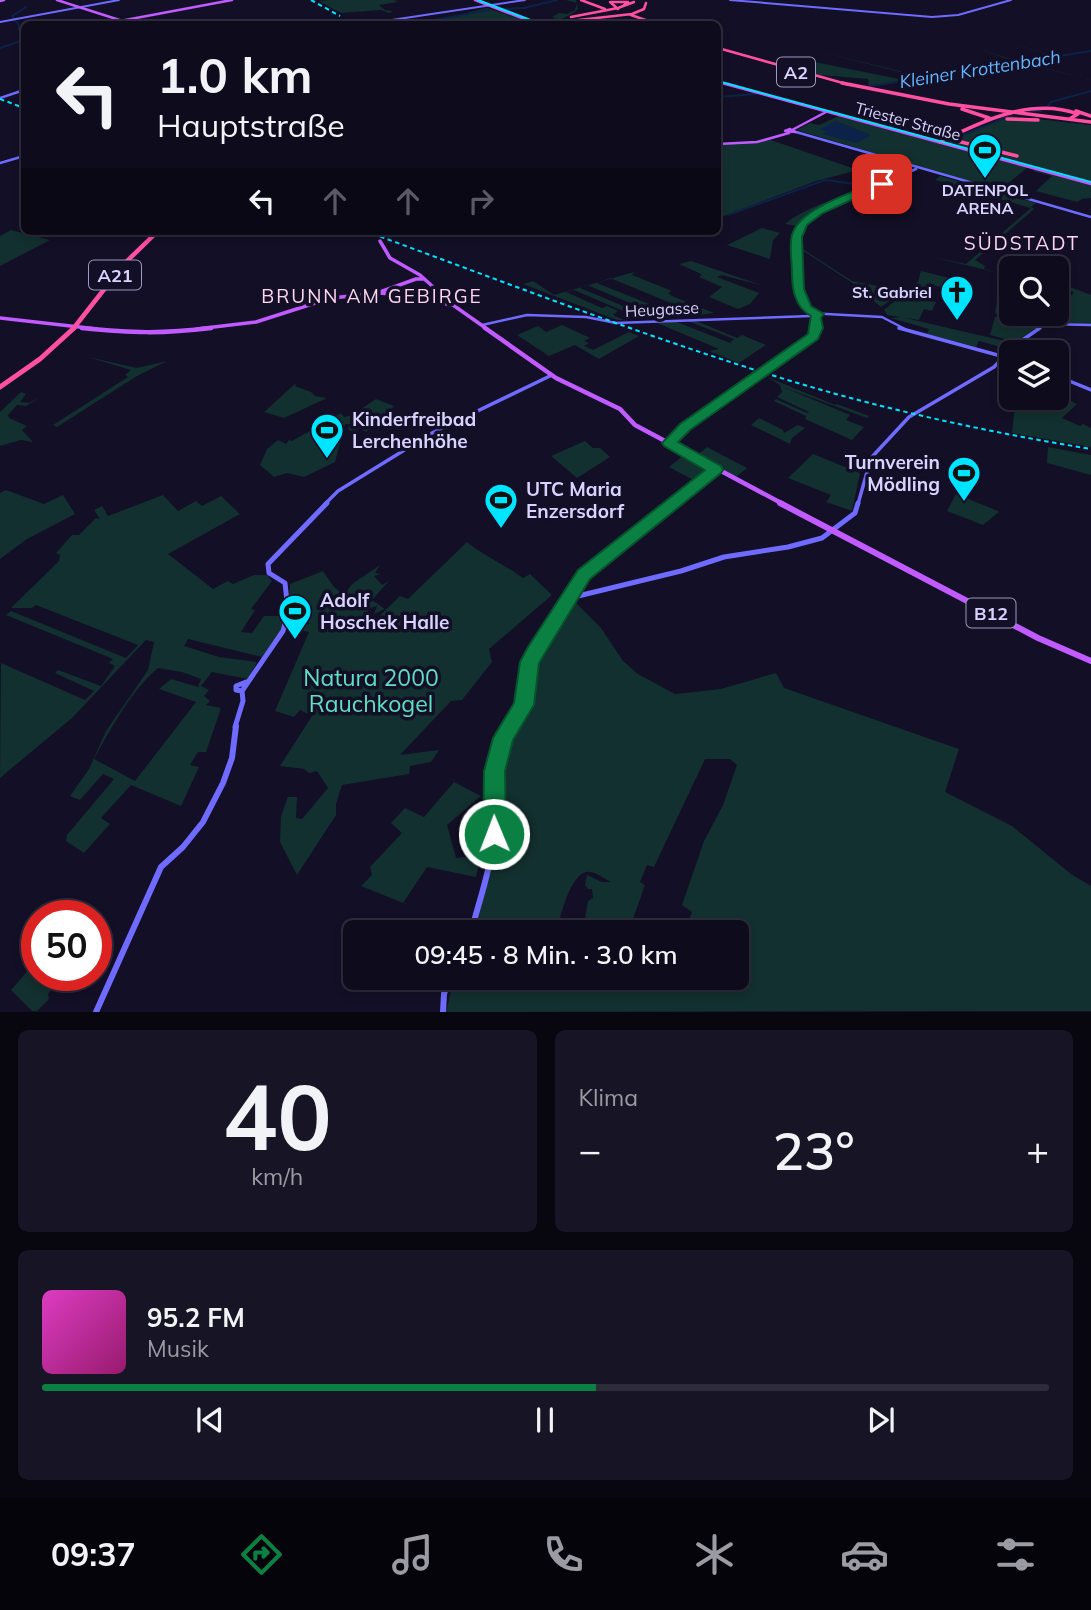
<!DOCTYPE html>
<html lang="de">
<meta charset="utf-8">
<style>
:root{--surface:#0e0b1c;--page:#171425;--text:#f1f3f6;--muted:#9b9ba3;--line:#2e2b3b;--accent:#0b8043}
body{margin:0;font-family:Mulish,sans-serif;background:var(--page);color:var(--text);height:100vh;display:flex;flex-direction:column;font-size:26px;white-space:nowrap}
*{box-sizing:border-box;margin:0}
p{font-size:23px;color:var(--muted)}
.icon{flex:none;width:38px;height:38px;fill:none;stroke:currentColor;stroke-width:2;stroke-linecap:round;stroke-linejoin:round}
.map{position:relative;height:1012px;overflow:hidden}
.details{display:flex;flex-direction:column;gap:18px;padding:18px;background:#08060f;flex:1}
.details>*{flex:none}
.top-card{position:absolute;left:21px;top:21px;width:700px;height:214px;border-radius:10px;box-shadow:0 4px 10px #0003,0 0 0 2px var(--line);background:#0e0b1c;color:var(--text);overflow:hidden}
.buttons{position:absolute;left:999px;top:256px;display:grid;gap:14px}
.buttons a{display:grid;place-items:center;width:70px;height:70px;border-radius:10px;background:var(--surface);box-shadow:0 4px 10px #0003,0 0 0 2px var(--line);font-size:35px}
.speed{position:absolute;left:21px;top:900px;display:flex;gap:14px;font-size:35px;font-weight:700;text-align:center}
.speed>*{display:grid;place-content:center;width:91px;height:91px;border-radius:50%;background:var(--surface);box-shadow:0 4px 10px #0003,0 0 0 2px var(--line);line-height:1}
.speed .limit{border:10px solid #d22;background:#fff;color:#111}
.pin{position:absolute;display:grid;place-items:center;width:60px;height:60px;color:#fff;margin:-30px;border-radius:14px;box-shadow:0 4px 10px #0006}
.me{position:absolute;width:77px;margin:-38px;rotate:359deg;stroke-linejoin:round;filter:drop-shadow(0 0 5px #0008)}
.turn{display:flex;align-items:center;gap:24px;height:147px;padding:0 21px;font-size:32px}
.turn .icon{width:91px;height:91px;stroke-width:2.5}
.turn b{display:block;font-size:49px;line-height:60px}
.lanes{display:flex;align-items:center;height:66px;padding:0 21px;background:#0003;justify-content:center;gap:35px;direction:ltr}
.lanes .off{opacity:.35}
.big{font-size:52px;font-weight:600;line-height:1.1}
.details .card{flex:1;display:flex;flex-direction:column;justify-content:center;gap:10px;min-width:0;padding:0 24px;border-radius:10px;background:var(--page)}
.details .dial{align-items:center;gap:0}
.dial b{font-size:91px;line-height:1}
.song{display:flex;align-items:center;gap:21px}
.cover{width:84px;height:84px;border-radius:10px;background:linear-gradient(135deg,hsl(310 70% 55%),hsl(320 70% 35%))}
.played{height:7px;border-radius:4px;background:linear-gradient(90deg,var(--accent) 55%,var(--line) 55%)}
.keys{display:flex;justify-content:space-around;direction:ltr}
.heat{display:flex;justify-content:space-between;align-items:center;font-size:38px;direction:ltr}
.details .tiles{flex:1;display:grid;gap:18px;grid-template-columns:1fr 1fr}
.card:last-child{grid-column:span 2}
.trip{position:absolute;left:343px;top:920px;width:406px;height:70px;border-radius:10px;background:var(--surface);box-shadow:0 4px 10px #0003,0 0 0 2px var(--line);font-weight:600;line-height:70px;text-align:center}
.dock{display:flex;height:112px;justify-content:space-around;align-items:center;background:#06040b;color:var(--muted)}
.dock .icon{width:49px;height:49px}
.dock .on{color:var(--accent)}
.dock b{font-size:32px;color:var(--text)}
.map>svg:first-child{display:block}
.green{fill:#12302f;fill-rule:evenodd}
.water{fill:#0c2248}
.lines{fill:none;stroke-linecap:round;stroke-linejoin:round}
.stream{stroke:#0c2248;stroke-width:2}
.secondary-far4{stroke:#6f6bff;stroke-width:2}
.secondary-far3{stroke:#6f6bff;stroke-width:2.5}
.secondary-far2{stroke:#6f6bff;stroke-width:3.5}
.secondary-far1{stroke:#6f6bff;stroke-width:5}
.secondary{stroke:#6f6bff;stroke-width:6}
.primary-far3{stroke:#c25bff;stroke-width:2.5}
.primary-far2{stroke:#c25bff;stroke-width:3.5}
.primary-far1{stroke:#c25bff;stroke-width:4.5}
.primary{stroke:#c25bff;stroke-width:6}
.highway-far3{stroke:#ff4fa3;stroke-width:2.5}
.highway-far2{stroke:#ff4fa3;stroke-width:3.5}
.highway-far1{stroke:#ff4fa3;stroke-width:4.5}
.highway{stroke:#ff4fa3;stroke-width:5}
.tram{stroke:#00e5ff;stroke-width:2}
.rail{stroke:#00e5ff;stroke-width:2;stroke-dasharray:4.5 3.5;stroke-linecap:butt}
.route{fill:#0b8043;stroke:#07532c;stroke-width:2}
.labels{text-anchor:middle;dominant-baseline:central;stroke-width:7;stroke-linejoin:round;paint-order:stroke}
.far-street-label{font-size:16px;fill:#d9d4ff;stroke:#130f26}
.far-poi-label{font-size:16px;font-weight:bold;fill:#d9d4ff;stroke:#130f26}
.far-water-label{font-size:18px;font-style:italic;fill:#62b6ff;stroke:#130f26}
.shield{fill:#130f26;stroke:#9e99be;stroke-width:2}
.shield-label{font-size:18px;font-weight:bold;fill:#d9d4ff}
.far-quarter-label{font-size:19px;letter-spacing:2px;fill:#ffd6f0;stroke:#130f26}
.poi-label{font-size:19px;font-weight:bold;fill:#d9d4ff;stroke:#130f26;text-anchor:start}
.near-park-label{font-size:23px;fill:#5fe0c0;stroke:#130f26}
</style>
<div class="map">
<svg width="1091" height="1012" viewBox="0 0 1091 1012">
<rect width="100%" height="100%" fill="#130f26"/>
<path class="green" d="M329 0H394L398 2 379 5 385 10 393 11 389 13 381 10 341 13 319 1Z
M566 0H576L578 9C559 25 538 24 518 17L519 19 498 24 431 22 487 8 516 18 490 7 538 23 556 18 552 17 559 13 567 14 575 10 577 3Z
M1006 42 1052 55 1053 56 1025 63 1091 80 1022 63 869 87 868 79 821 75 865 86 801 71 806 62 810 61 904 80 920 77 809 49 924 77 1018 62 974 48 1021 62 1051 55Z
M839 116 1028 167 999 191 797 130 810 123 819 125Z
M1010 116 1091 125V181L944 141Z
M771 140 858 170 816 181 718 218V145Z
M1035 169 1091 185V198L1082 199 1077 202 1036 191 1052 176 1033 171Z
M882 175 891 178 809 215 798 226 785 224C809 203 856 196 882 175Z
M940 176 1003 194 1008 187 1019 190 1015 194 1028 197 1017 198 1036 203 1031 207 1034 209 975 260 985 266 984 269 1003 274 932 257 966 264 1031 208 935 180Z
M762 228 780 233 773 240 770 259 727 245Z
M11 230 50 240 0 266V236Z
M799 248 804 250 852 281 903 291 881 307 854 284Z
M691 261 764 286 722 275 717 277 759 293 750 304 738 309 709 297 722 287 699 277 702 275 699 273 679 264Z
M921 271 961 281 955 290 928 284 923 300 936 302 932 311 924 309 919 320 887 315 884 310 918 282Z
M634 272 632 275 672 291 668 293 672 296 714 313 700 315 610 278 597 283 669 312 667 314 672 317 642 319 574 290 566 292 602 308 607 306 618 311 613 315 624 320H617L523 284 533 281 554 295ZM587 285 661 316 662 317 652 318 580 288Z
M1057 282 1091 295V324L1049 323 1074 292 1068 290 1071 291 1057 309V288H1063L1057 286Z
M997 302 1011 305V311H1007L1003 316 1032 313 1044 323 1016 342 990 335 995 317H998L995 312Z
M901 317 1013 343 1014 345 1008 349 979 341 976 347 927 334 929 329 891 318Z
M672 320 730 343 734 339 685 320H694L737 338 742 335 766 345 739 363 709 351 719 349 657 323Z
M562 325 590 338 584 341 589 343 584 346 593 350 629 332 639 336 599 359 575 345 549 356 517 335 538 326 546 332Z
M88 357 137 368 167 361 137 376 57 427 53 425 128 377 125 375 131 370Z
M767 377 835 405 837 404 869 416 867 418 783 387 850 415 846 420 864 427 852 440 805 419 806 416 774 401 776 399 807 413 809 412 777 397 782 392 780 385Z
M296 383 295 386 311 392 315 396 327 398 284 418 264 412Z
M21 392 26 394 20 402 29 403 41 397 26 406 17 405 8 415 9 418 27 426 22 430 33 442 21 440 0 446V412Z
M1057 395 1077 404 1062 418 1080 426 1083 424 1091 428V447L1012 433 1014 413 1025 404 1041 403 1047 397Z
M376 399 394 406 389 411 391 412 366 432 360 428 354 433 348 429 351 424H345L335 462 304 477 287 473 274 477 260 465 267 449 278 440 286 444 289 440 292 441 341 413 344 417 352 415Z
M759 418 783 430 784 433 798 425 805 428 792 438 790 444 751 425Z
M585 441 593 448H600L610 457 577 478 551 456Z
M707 447 747 468 736 477 695 457Z
M1048 447 1091 455V475L1047 463Z
M813 454 860 473 852 511 826 502 831 495 788 478Z
M684 455 710 469V471L697 482 669 467Z
M6 490 44 504 63 495 75 514 27 539 0 559V493Z
M956 494 998 511 999 512 983 525 947 511Z
M163 495 178 511 196 501 202 506 221 496 240 514 168 554 213 589 228 581 233 584 254 575H267L272 581 251 609 255 610 241 632 252 633 264 616H283L281 631 262 657 188 639 184 646 219 657 257 662 248 679 212 672 201 686 209 690 204 696 210 701 206 705 221 708 206 752H198L190 765 199 767 181 806 131 785 101 818 110 824 84 853 66 841 67 835 114 779 103 774 80 800 70 796 89 769 106 731 148 670 154 642 146 640 72 718 0 778 1 663 85 700 94 691 55 673 58 670 101 686 115 666 109 663 113 659 6 615 11 611 126 658 138 645 36 605 32 608H11L59 561 60 555 56 553 72 535H79L96 518 100 519 94 510 102 506 108 516ZM158 668 182 672 201 679 198 687 171 679 159 689 196 702 135 781 94 759C111 728 131 691 158 668Z
M467 542C484 556 504 564 523 578L530 574 552 595 489 649 492 662 462 700 451 701 400 755 439 750 431 762 410 766 409 774 342 785 336 804V815L297 875 280 842 281 816 288 797H297L296 818 302 819 328 788 317 771 309 773 304 769 280 766 312 716 300 710 294 717 275 711 309 632 295 629 298 623 314 624 297 621 294 617 287 623 289 613 294 608 289 603 290 584 323 571 334 587 344 595 352 584 380 565 375 573 381 574 374 576 382 585 389 581 372 600 385 609 374 614 377 606 370 608 360 625 368 627 400 596 408 599Z
M573 600 601 628 623 661 638 674 675 694 721 689 776 673 784 688 959 749 945 792 1012 826 1071 874 1091 886V1011L446 1012 454 978H629L635 984 638 978H737V933H662L675 922 687 926 692 912 682 905 704 841 723 805 737 765 730 759H705L654 867 647 865 640 882 645 885 628 933H568L569 929 583 930 588 901 593 898 592 889H588L585 885 587 875 602 882H611C605 879 597 873 590 872 571 869 560 918 556 933H475L497 840 498 767 507 732 525 715 534 659Z
M454 782 481 796 447 825 456 858 481 855 476 877 427 867 403 903 361 886 372 875 370 867 402 833 391 823 405 808 424 817Z
M32 966 37 970V975L44 977 40 981 42 985 48 980 55 986 48 994 49 999 37 1011H32L11 990Z"/>
<path class="water" d="M836 121 871 135 857 143 822 134 826 132 820 129Z
M875 157 910 167 911 168 888 177 857 167Z"/>
<g class="lines">
<path class="stream" d="M501 9 524 8 557 0
M413 24 489 10
M24 33 19 30V25L12 16 26 7
M0 48 24 40
M870 86 1091 51
M718 97 755 94
M1047 107 1051 102 1091 91
M1029 111H1041
M956 138 1007 117
M728 215 825 180 863 185 886 177"/>
<path class="secondary-far4" d="M730 0 932 17 958 15 1011 0
M0 22 119 0
M365 24 525 0"/>
<path class="secondary-far3" d="M0 98 24 90
M796 132 1091 217
M0 163 24 156
M387 235 396 231
M808 313C799 292 788 244 803 224 806 220 812 216 816 213L916 169
M808 313 882 317 905 329
M815 317 816 329
M482 325 527 315 586 317 616 323 810 316
M1037 329 1045 324 1091 325"/>
<path class="secondary-far2" d="M899 328 1012 359
M1057 376 1091 390
M669 443 685 427 810 340 816 328
M325 504 338 491 432 433 552 375
M672 504 716 469
M858 504 871 458 909 417 994 367 1015 345 1040 328"/>
<path class="secondary-far1" d="M570 595 578 596 681 571 724 557 788 547 822 538 855 513 858 503
M242 691 236 690V686L246 682
M235 727 243 701 242 691 283 631 288 611 285 583 269 573 268 564 327 503
M510 727 524 705 529 662 553 627 574 587 586 574 674 503"/>
<path class="secondary" d="M471 933C478 904 490 872 493 843 497 802 488 762 511 726
M96 1012 161 867 183 847 203 822 223 783 232 758 236 726
M443 1012 444 994 449 978"/>
<path class="primary-far3" d="M57 0 132 24
M475 0 537 24
M0 1 4 0
M120 21 232 0
M718 82 1091 184
M790 129 796 132 785 131Z
M792 130 826 112
M718 144 757 142 789 133"/>
<path class="primary-far2" d="M376 231 387 235
M380 241 390 258 420 275 453 305 487 329
M380 292 416 279H424
M382 293 453 305
M0 318 97 329
M197 329 256 322 331 298 382 293"/>
<path class="primary-far1" d="M82 328C132 333 162 334 211 328
M485 328 556 378 620 409 635 425 783 504"/>
<path class="primary" d="M780 503 1038 638 1091 661"/>
<path class="highway-far3" d="M581 0 605 9
M618 9 610 2H628L624 5
M631 15 657 24
M571 17 618 8 634 2
M593 22 634 24
M543 24 632 14 644 9 646 3
M718 48 850 85"/>
<path class="highway-far2" d="M842 83 949 104 1091 122
M962 109 989 118 985 121
M1076 111 1091 116
M1007 119 1038 120
M954 136 952 138 957 141 1017 156
M940 142C982 121 1031 97 1078 114L1071 118"/>
<path class="highway-far1" d="M73 329 124 264 158 231"/>
<path class="highway" d="M0 387 40 359 74 328"/>
<path class="tram" d="M478 0 541 24
M718 81 1091 182"/>
<path class="rail" d="M311 0 340 16
M0 99 24 108
M365 231C510 284 653 340 801 384 896 412 993 433 1091 449"/>
</g>
<path class="route" d="M878 182 886 184 823 213 807 225 802 237 804 289 811 306 824 314 821 318 823 328 818 339 690 430 678 442 721 466 723 470 721 473 590 579 539 663 534 705 513 740 505 771 506 834 502 842 494 845 486 842 483 834 484 771 493 738 514 703 520 662 528 647 578 570 705 470 664 446 662 443 680 424 808 334 811 316C795 307 792 290 792 273 792 262 789 246 792 235 799 208 854 192 878 182Z"/>
<defs>
<symbol id="stadium-pin" viewBox="-11 -11 22 30"><path d="M0 17L-7.5 6A9.5 9.5 0 1 1 7.5 6Z" fill="#00e5ff" stroke="#130f26"/><path d="M0-5a6.5 5 0 1 0 0 10a6.5 5 0 1 0 0-10ZM-3.5-1.8h7v3.6h-7Z" fill="#111"/></symbol>
<symbol id="church-pin" viewBox="-11 -11 22 30"><path d="M0 17L-7.5 6A9.5 9.5 0 1 1 7.5 6Z" fill="#00e5ff" stroke="#130f26"/><path d="M-1.2-6h2.4v3.5h3.3v2.4h-3.3V6h-2.4V-.1h-3.3v-2.4h3.3Z" fill="#111"/></symbol>
</defs>
<g fill-rule="evenodd">
<use href="#stadium-pin" x="966" y="131" width="38" height="52"/>
<use href="#church-pin" x="938" y="273" width="38" height="52"/>
<use href="#stadium-pin" x="308" y="411" width="38" height="52"/>
<use href="#stadium-pin" x="945" y="454" width="38" height="52"/>
<use href="#stadium-pin" x="482" y="481" width="38" height="52"/>
<use href="#stadium-pin" x="276" y="592" width="38" height="52"/>
</g>
<g class="labels">
<g class="far-street-label">
<text transform="translate(908 121) rotate(15)">Triester Straße</text>
<text transform="translate(662 309) rotate(-3)">Heugasse</text>
</g>
<g class="far-poi-label">
<text x="985" y="190">DATENPOL<tspan x="985" dy="18">ARENA</tspan></text>
<text x="932" y="292" text-anchor="end">St. Gabriel</text>
</g>
<g class="far-water-label">
<text transform="translate(980 69) rotate(-9)">Kleiner Krottenbach</text>
</g>
<g class="shield">
<rect x="777" y="57.5" width="38" height="29" rx="5"/>
<rect x="89" y="260.5" width="52" height="29" rx="5"/>
<rect x="966.5" y="598.5" width="49" height="29" rx="5"/>
</g>
<g class="shield-label">
<text x="796" y="72">A2</text>
<text x="115" y="275">A21</text>
<text x="991" y="613">B12</text>
</g>
<g class="far-quarter-label">
<text x="1022" y="243">SÜDSTADT</text>
<text x="372" y="296">BRUNN AM GEBIRGE</text>
</g>
<g class="poi-label">
<text x="352" y="419">Kinderfreibad<tspan x="352" dy="22">Lerchenhöhe</tspan></text>
<text x="940" y="462" text-anchor="end">Turnverein<tspan x="940" dy="22">Mödling</tspan></text>
<text x="526" y="489">UTC Maria<tspan x="526" dy="22">Enzersdorf</tspan></text>
<text x="320" y="600">Adolf<tspan x="320" dy="22">Hoschek Halle</tspan></text>
</g>
<g class="near-park-label">
<text x="371" y="677">Natura 2000<tspan x="371" dy="26">Rauchkogel</tspan></text>
</g>
</g>
</svg>
<div class="buttons">
<a><svg class="icon" aria-label="search" viewBox="0 0 24 24"><circle cx="10" cy="10" r="6"/><path d="M15 15l6 6"/></svg></a>
<a><svg class="icon" aria-label="layers" viewBox="0 0 24 24"><path d="M12 4l9 5-9 5-9-5zM3 14l9 5 9-5"/></svg></a>
</div>
<div class="speed"><div class="limit">50</div></div>
<div class="pin" style="left:882px;top:184px;background:#d93025"><svg class="icon" aria-label="arrive" viewBox="0 0 24 24"><path d="M6 21V4h12l-3 4 3 4H6"/></svg></div>
<svg class="me" style="left:494px;top:834px" viewBox="-20 -20 40 40"><circle r="17" fill="#0b8043" stroke="#fff" stroke-width="3"/><path d="M0-11L8 9 0 5-8 9z" fill="#fff"/></svg>
<div class="trip">09:45 · 8 Min. · 3.0 km</div>
<div class="top-card">
<div class="turn"><svg class="icon" aria-label="left" viewBox="0 0 24 24"><path d="M17 20v-9H6M10 6l-5 5 5 5"/></svg><div><b>1.0 km</b>Hauptstraße</div></div>
<div class="lanes"><svg class="icon" aria-label="left" viewBox="0 0 24 24"><path d="M17 20v-9H6M10 6l-5 5 5 5"/></svg><svg class="icon off" aria-label="ahead" viewBox="0 0 24 24"><path d="M12 20V5M6 11l6-6 6 6"/></svg><svg class="icon off" aria-label="ahead" viewBox="0 0 24 24"><path d="M12 20V5M6 11l6-6 6 6"/></svg><svg class="icon off" aria-label="right" viewBox="0 0 24 24"><path d="M7 20v-9h11M14 6l5 5-5 5"/></svg></div>
</div>
</div>
<section class="details">
<div class="tiles">
<div class="card dial"><b>40</b><p>km/h</p></div>
<div class="card"><p>Klima</p>
<div class="heat"><a>−</a><b class="big">23°</b><a>+</a></div>
</div>
<div class="card">
<div class="song"><i class="cover"></i><div><b>95.2 FM</b><p>Musik</p></div></div>
<div class="played"></div>
<div class="keys"><svg class="icon" aria-label="previous" viewBox="0 0 24 24"><path d="M18 5L8 12l10 7zM5 5v14"/></svg><svg class="icon" aria-label="pause" viewBox="0 0 24 24"><path d="M8 5v14M16 5v14"/></svg><svg class="icon" aria-label="next" viewBox="0 0 24 24"><path d="M6 5l10 7-10 7zM19 5v14"/></svg></div>
</div>
</div>
</section>
<nav class="dock">
<b>09:37</b>
<svg class="icon on" aria-label="directions" viewBox="0 0 24 24"><path d="M12 3l9 9-9 9-9-9zM9 14v-3h6M13 9l2 2-2 2"/></svg>
<svg class="icon" aria-label="music" viewBox="0 0 24 24"><path d="M9 18V5l10-2v13"/><circle cx="6" cy="18" r="3"/><circle cx="16" cy="16" r="3"/></svg>
<svg class="icon" aria-label="phone" viewBox="0 0 24 24"><path d="M5 4h4l2 5-3 2q2 4 5 5l2-3 5 2v4C11 20 4 13 5 4z"/></svg>
<svg class="icon" aria-label="climate" viewBox="0 0 24 24"><path d="M12 3v18M4 7l16 10M4 17L20 7"/></svg>
<svg class="icon" aria-label="car" viewBox="0 0 24 24"><path d="M5 17H2v-5l4-1 3-4h7l3 4 3 1v5h-3M9 17h6M6 11h13"/><circle cx="7" cy="17" r="2"/><circle cx="17" cy="17" r="2"/></svg>
<svg class="icon" aria-label="filters" viewBox="0 0 24 24"><path d="M4 7h16M4 17h16"/><circle cx="9" cy="7" r="2"/><circle cx="15" cy="17" r="2"/></svg>
</nav>
